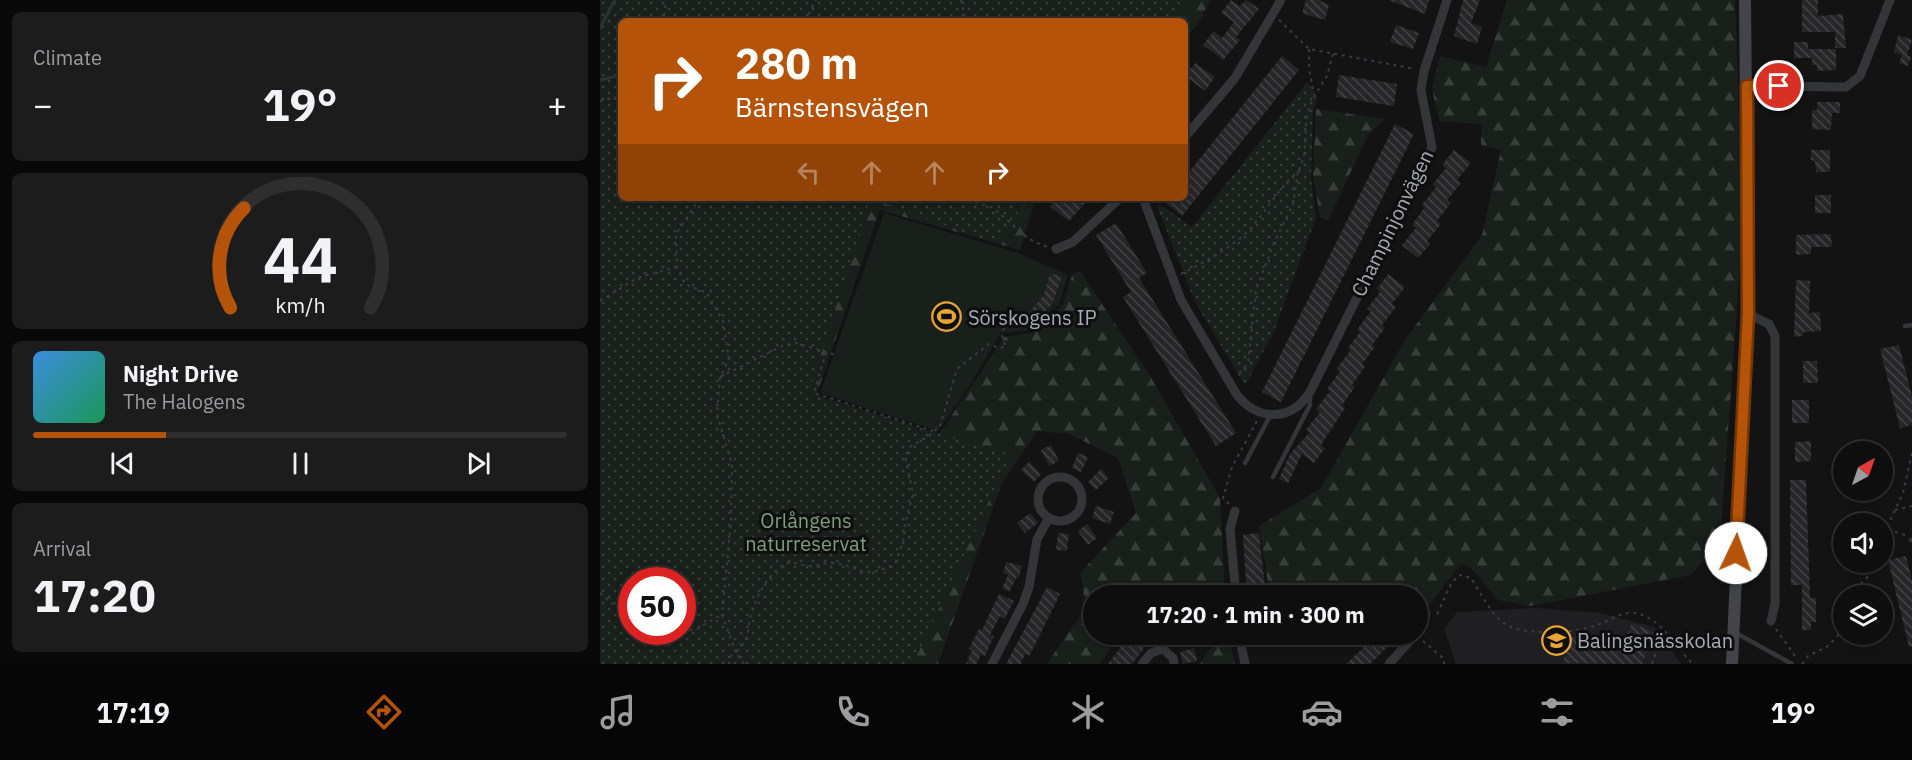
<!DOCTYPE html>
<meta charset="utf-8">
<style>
:root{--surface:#0e0e0f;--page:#1c1c1d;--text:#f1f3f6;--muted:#9b9c9e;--line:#2e2e2f;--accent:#b45309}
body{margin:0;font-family:"IBM Plex Sans",sans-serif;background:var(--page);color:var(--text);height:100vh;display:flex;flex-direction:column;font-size:22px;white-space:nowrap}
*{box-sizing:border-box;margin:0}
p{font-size:20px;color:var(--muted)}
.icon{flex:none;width:33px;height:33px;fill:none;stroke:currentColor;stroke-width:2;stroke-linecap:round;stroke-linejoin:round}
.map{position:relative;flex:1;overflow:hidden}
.panel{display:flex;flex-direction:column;gap:12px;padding:12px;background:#080808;width:600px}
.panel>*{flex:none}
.top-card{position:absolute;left:18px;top:18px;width:570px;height:183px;border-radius:9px;box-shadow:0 3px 9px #0003,0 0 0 2px var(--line);background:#b45309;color:#fff;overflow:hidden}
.needle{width:39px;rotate:40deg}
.controls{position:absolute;left:1233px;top:441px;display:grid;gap:12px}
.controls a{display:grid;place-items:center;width:60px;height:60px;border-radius:50%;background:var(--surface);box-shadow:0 3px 9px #0003,0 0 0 2px var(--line);font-size:30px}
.speed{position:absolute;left:18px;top:567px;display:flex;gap:12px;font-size:30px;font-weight:700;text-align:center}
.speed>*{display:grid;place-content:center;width:78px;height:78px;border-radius:50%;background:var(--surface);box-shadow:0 3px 9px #0003,0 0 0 2px var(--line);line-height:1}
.speed .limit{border:9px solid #d22;background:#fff;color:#111}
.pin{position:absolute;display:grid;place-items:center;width:51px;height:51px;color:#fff;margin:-26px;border:3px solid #fff;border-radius:50%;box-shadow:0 2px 6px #0007}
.me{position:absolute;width:66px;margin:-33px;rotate:3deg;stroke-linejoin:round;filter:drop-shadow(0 0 4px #0008)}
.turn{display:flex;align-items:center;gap:21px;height:126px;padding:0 18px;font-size:27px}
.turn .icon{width:78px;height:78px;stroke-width:2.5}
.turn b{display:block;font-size:42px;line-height:51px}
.lanes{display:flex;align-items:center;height:57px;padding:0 18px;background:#0003;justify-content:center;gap:30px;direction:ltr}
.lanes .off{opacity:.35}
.big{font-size:45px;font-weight:700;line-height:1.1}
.panel .widget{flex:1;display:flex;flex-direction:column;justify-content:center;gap:9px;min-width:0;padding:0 21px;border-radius:9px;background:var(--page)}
.panel .dial{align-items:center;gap:0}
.dial svg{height:156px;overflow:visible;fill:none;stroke:var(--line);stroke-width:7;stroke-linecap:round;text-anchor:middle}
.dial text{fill:var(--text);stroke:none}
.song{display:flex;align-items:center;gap:18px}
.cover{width:72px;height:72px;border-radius:9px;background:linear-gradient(135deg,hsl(210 70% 55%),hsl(150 70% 35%))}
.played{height:6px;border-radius:3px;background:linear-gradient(90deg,var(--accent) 25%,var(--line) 25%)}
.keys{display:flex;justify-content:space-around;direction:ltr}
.heat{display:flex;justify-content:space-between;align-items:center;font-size:33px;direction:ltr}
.trip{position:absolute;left:483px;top:585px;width:345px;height:60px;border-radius:30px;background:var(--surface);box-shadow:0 3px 9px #0003,0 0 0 2px var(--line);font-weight:700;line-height:60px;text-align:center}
.tab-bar{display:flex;height:96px;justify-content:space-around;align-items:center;background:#060606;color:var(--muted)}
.tab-bar .icon{width:42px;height:42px}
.tab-bar .on{color:var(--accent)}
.tab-bar b{font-size:27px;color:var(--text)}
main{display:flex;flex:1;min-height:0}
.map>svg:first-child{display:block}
.built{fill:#1f1f21}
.forest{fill:url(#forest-firs);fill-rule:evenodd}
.park{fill:url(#park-dots);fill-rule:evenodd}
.pitch{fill:#191f1a}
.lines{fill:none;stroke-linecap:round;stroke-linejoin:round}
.stream{stroke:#2a3237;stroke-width:3}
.building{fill:url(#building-back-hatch)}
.path{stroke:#3a3c40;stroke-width:2;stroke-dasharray:3 4.5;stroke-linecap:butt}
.lane{stroke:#343539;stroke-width:4.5}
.street{stroke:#343539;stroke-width:9}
.secondary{stroke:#424449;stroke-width:12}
.route-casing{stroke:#753606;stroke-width:15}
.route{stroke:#b45309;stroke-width:10}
.labels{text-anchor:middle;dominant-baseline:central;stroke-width:6;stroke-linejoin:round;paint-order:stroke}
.street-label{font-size:20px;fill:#a5aab4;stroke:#0e0e0f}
.poi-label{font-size:20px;fill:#a5aab4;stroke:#0e0e0f;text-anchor:start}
.park-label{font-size:20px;fill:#7d9e7d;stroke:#0e0e0f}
</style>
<main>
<section class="panel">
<div class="widget"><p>Climate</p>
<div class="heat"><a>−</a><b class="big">19°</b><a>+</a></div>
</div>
<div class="widget dial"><svg viewBox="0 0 100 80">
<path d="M14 69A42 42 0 1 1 86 69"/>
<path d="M14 69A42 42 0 0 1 21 18" stroke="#b45309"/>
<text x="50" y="56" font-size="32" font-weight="700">44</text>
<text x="50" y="72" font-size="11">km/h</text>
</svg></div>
<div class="widget">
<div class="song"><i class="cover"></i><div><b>Night Drive</b><p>The Halogens</p></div></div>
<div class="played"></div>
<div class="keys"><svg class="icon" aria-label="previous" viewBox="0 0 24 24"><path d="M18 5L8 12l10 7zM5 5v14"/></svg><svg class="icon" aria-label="pause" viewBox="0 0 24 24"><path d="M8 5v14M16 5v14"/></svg><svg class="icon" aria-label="next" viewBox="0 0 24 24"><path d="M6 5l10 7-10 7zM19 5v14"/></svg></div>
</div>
<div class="widget"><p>Arrival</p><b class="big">17:20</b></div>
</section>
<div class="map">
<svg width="1312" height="664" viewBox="0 0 1312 664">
<defs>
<pattern id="forest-firs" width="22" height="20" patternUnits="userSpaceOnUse" patternTransform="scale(1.5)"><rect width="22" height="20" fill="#191f1a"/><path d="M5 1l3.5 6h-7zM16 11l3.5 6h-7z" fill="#373d39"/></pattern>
<pattern id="park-dots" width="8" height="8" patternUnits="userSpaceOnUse" patternTransform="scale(1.5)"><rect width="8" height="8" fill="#191f1a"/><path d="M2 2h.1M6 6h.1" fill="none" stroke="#373d39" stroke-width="1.8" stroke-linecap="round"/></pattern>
<pattern id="building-back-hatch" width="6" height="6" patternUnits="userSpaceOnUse" patternTransform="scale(1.5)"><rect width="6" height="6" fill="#262628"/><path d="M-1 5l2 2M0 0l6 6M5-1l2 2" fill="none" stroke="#424345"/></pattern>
</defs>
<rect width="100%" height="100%" fill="#131314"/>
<path class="built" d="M936 608 1000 613 1055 627 1081 664H857L855 662 844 629 857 612Z"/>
<path class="forest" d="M0 0H610L598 24 585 39V21H21V198H436L420 250 280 210 215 399 338 436 404 337 435 332 463 305 472 275 480 271 550 376 620 498 625 595 494 596V634L520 635 500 664H447L486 607 480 573 536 513 518 458 469 434 437 431 401 485 338 664H0ZM32 580H82V632H32Z
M907 0H1135L1143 224 1120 542 1091 575 930 606 898 600 871 568 861 564 830 604 818 608V596L670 595 659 526 721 488 805 340 882 235 901 150 881 145V124L839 121 832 88 840 56 886 67Z
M716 109 785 119 768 135 728 221 720 217 713 176Z
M603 635H628L635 664H600L613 644Z"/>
<path class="park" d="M0 0H582L566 21H21V198H429L394 243 270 198 209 393 410 456 313 664H0ZM32 580H82V632H32Z
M707 82 718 97 713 110 711 178 716 218 674 331 645 386 595 302 557 206 561 205 592 227Z"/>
<path class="pitch" d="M284 213 418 253 468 275 459 304 434 330 401 333 367 390 338 431 220 393Z"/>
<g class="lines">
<path class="stream" d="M0 28 15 0
M0 80 21 75"/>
</g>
<path class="building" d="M631 0 640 6 646 0 659 9 636 37 640 40 623 60 603 45 614 31 622 38 634 22 621 13Z
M706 0H719L729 5 725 20 702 13Z
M789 0H829L825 14Z
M863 0H880L871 23 882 27 877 44 854 36Z
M1202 0H1218V16L1243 14 1246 48H1235V32H1202Z
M796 25 819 33 813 49 790 42Z
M1298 35 1312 40 1307 55 1311 57 1308 66 1299 63 1302 55 1294 52Z
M1194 42H1208V49H1236V70L1217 71V65H1212V58H1194Z
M682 56 699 70 582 216 559 198H585V177Z
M595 63 615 77 605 91 585 76Z
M739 75 797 84 794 106 736 97Z
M1217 102H1240V113H1232L1231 130 1212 129V110H1217Z
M795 124 814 134 681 402 662 392Z
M854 150 871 163 857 180 861 183 847 200 851 203 837 221 841 224 827 241 830 244 818 258 802 245 816 228 812 225 825 207 822 205 836 187 833 184 846 168 842 165Z
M1211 150H1230V172H1216L1215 161 1211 160Z
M1215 195H1231V213H1215Z
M456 198H486V202L469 221 450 207Z
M516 223 547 273 539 278 636 433 616 446 523 297 531 292 496 235Z
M1231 234 1232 247H1211V254L1196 255V235Z
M450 273 462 277 452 304 434 325 425 317 444 295Z
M788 274 805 287 792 304 796 307 782 325 785 328 772 345 775 347 762 364 765 367 752 385 755 387 742 405 745 408 721 445 725 448 714 463 702 454 688 483 679 479 690 454 710 432 706 430 720 412 716 409 730 391 727 389 740 371 737 368 750 351 748 348 760 332 757 330 771 311 767 309 780 292 777 289Z
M1196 280 1210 281 1209 313 1220 312 1221 331 1203 332V336L1194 337Z
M1299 345 1312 397V425L1300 428 1280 349Z
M1203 361H1217L1218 383H1203Z
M1192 400H1209V423H1192Z
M1211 441V461L1195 462V442Z
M451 445 459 461 449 466 441 450Z
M478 453 488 457 481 472 472 468Z
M429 462 441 474 434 482 421 470Z
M501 469 509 478 496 490 488 482Z
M1190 480H1206L1210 598H1216V622H1211V630H1202V585H1191Z
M496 506 514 512 510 524 492 518Z
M430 513 438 523 425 533 417 523Z
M487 524 497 538 488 545 478 531Z
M458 533 469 534 467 551 456 550Z
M659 533 666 596H647L643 535Z
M1306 556 1312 581V646L1309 647 1288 560Z
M406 562 422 566 419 577H417L409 592 402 588 408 575 403 573Z
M447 587 460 594 435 645 429 656 425 654 421 664H406Z
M399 594 414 601 409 610 405 619 400 616 390 635 394 636 385 656 381 654 377 664H366L372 650 369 649 379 629 382 630Z
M1032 623 1054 632 1042 664 963 663 970 636 1023 646Z
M530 634H541L549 642 532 664H508Z
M778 634H801L770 664H746Z
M594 648 597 661 583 664 580 652Z"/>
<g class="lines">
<path class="path" d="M361 0 366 21
M679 20 709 49 815 69
M60 21 64 18 66 0
M205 21 216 0
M709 49V69L714 94
M0 101 21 96
M699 170 704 157 707 113 715 95 727 76 733 54
M100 198 76 234 77 267 85 284 107 293 123 321 129 359 120 377 117 414 132 465 131 522 122 615 136 652 130 657 129 664
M369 198C375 205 387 204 394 209 415 224 421 239 448 247
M581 274C603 263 629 249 647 232 666 213 677 189 698 172L693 204 674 243 656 290 648 363 637 376
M0 301 37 278 77 267
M226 352 214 393 333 431
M120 377 182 346 196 343 236 355
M629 504 623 498 632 467 657 421
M1295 510 1312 506
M1305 535 1286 529 1303 493 1312 453
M0 593 32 621
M1252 596 1255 589 1267 578 1269 562
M837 614 852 582 860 575 871 578C881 593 893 620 911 627 931 635 977 633 997 625 1012 620 1024 609 1040 614 1064 622 1076 648 1093 664
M1176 629 1195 656
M82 630H95L121 615
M823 641 844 659V664
M573 645 580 634
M144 664 136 652C152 637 146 629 152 611 158 594 168 575 183 565 192 559 200 566 210 566 217 567 225 562 233 563 263 567 262 580 295 564L303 542 306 520 313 494 305 456 311 446 329 436 340 426 357 369 389 344 399 348 406 347 402 336 409 308
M1052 664 1064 630
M1202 664 1208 656 1228 646 1244 629"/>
<path class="lane" d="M1305 326 1312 325
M645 463 670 416
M673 477 710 405V395
M1311 540H1312
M1136 633 1192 664"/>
<path class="street" d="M1147 86 1246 87 1260 76 1290 0
M585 137 635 78 681 0
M543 198 581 300 637 395C658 421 691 422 710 392L832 147 821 90 824 71 847 0
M456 249 473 242 520 198
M1148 314 1169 324 1175 336V604L1171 621
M438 499a22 22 0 1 1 44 0a22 22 0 1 1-44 0Z
M635 511 630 529 636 596
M818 631 826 613
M639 634 645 664
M392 664 423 604 429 587 437 539 449 518
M542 664 551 653 563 649 573 658 574 664
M789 664 816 634"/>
<path class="secondary" d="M1132 664 1148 314 1145 0"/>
</g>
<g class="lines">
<defs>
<path id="route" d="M1136 553 1148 314 1147 86H1179"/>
</defs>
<use href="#route" class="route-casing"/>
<use href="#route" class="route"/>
</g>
<defs>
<symbol id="stadium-ring" viewBox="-11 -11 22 22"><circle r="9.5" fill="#0e0e0f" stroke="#e9a436" stroke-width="1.5"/><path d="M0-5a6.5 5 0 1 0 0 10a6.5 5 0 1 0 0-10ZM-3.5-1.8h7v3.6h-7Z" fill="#e9a436"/></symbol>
<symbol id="school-ring" viewBox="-11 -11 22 22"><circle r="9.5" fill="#0e0e0f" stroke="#e9a436" stroke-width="1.5"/><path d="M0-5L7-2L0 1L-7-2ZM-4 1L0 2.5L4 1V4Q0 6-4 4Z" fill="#e9a436"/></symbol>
</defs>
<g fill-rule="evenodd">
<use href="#stadium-ring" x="330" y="300" width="33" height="33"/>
<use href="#school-ring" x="940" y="624" width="33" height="33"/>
</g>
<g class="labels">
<g class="street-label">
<text transform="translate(792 223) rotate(-64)">Champinjonvägen</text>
</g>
<g class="poi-label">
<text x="368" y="317">Sörskogens IP</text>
<text x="977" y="640">Balingsnässkolan</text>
</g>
<g class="park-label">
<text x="206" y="520">Orlångens<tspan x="206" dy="23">naturreservat</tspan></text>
</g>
</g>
</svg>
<div class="controls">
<a><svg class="needle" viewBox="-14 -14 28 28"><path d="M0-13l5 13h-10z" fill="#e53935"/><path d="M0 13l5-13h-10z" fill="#9b9c9e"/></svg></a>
<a><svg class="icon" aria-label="sound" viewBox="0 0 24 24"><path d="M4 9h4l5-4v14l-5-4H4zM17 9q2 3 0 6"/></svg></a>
<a><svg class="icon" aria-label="layers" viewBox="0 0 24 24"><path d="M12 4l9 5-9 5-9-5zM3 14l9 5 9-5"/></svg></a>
</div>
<div class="speed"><div class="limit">50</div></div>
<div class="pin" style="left:1179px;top:86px;background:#d93025"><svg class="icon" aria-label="arrive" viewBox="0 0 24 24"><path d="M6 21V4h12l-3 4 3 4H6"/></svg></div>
<svg class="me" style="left:1136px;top:553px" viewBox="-20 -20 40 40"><circle r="19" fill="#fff"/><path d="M0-13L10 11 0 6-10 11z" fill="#b45309"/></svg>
<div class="trip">17:20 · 1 min · 300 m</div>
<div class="top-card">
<div class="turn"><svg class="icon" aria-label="right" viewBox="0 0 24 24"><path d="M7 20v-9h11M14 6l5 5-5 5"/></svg><div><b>280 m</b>Bärnstensvägen</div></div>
<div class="lanes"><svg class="icon off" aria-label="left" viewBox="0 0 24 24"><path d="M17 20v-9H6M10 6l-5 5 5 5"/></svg><svg class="icon off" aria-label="ahead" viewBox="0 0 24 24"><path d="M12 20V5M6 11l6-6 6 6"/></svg><svg class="icon off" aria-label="ahead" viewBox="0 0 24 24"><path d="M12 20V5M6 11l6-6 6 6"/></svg><svg class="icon" aria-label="right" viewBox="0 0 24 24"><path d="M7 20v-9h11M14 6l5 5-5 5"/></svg></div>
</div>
</div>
</main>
<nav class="tab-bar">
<b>17:19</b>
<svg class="icon on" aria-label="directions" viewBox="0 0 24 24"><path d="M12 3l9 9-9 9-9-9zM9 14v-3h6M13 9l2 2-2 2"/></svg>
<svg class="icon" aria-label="music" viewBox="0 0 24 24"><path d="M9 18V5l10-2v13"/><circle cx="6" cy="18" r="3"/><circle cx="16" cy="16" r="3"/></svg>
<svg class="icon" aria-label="phone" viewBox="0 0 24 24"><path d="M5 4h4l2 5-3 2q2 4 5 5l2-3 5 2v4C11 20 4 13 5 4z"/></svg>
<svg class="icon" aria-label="climate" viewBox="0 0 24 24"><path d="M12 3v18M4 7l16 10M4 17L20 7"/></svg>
<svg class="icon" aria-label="car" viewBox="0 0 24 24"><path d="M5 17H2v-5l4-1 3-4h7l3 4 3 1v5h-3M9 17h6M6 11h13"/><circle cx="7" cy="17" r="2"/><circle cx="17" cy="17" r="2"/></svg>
<svg class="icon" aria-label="filters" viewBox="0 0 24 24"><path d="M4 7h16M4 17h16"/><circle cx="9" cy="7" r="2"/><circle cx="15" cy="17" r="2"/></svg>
<b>19°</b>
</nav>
